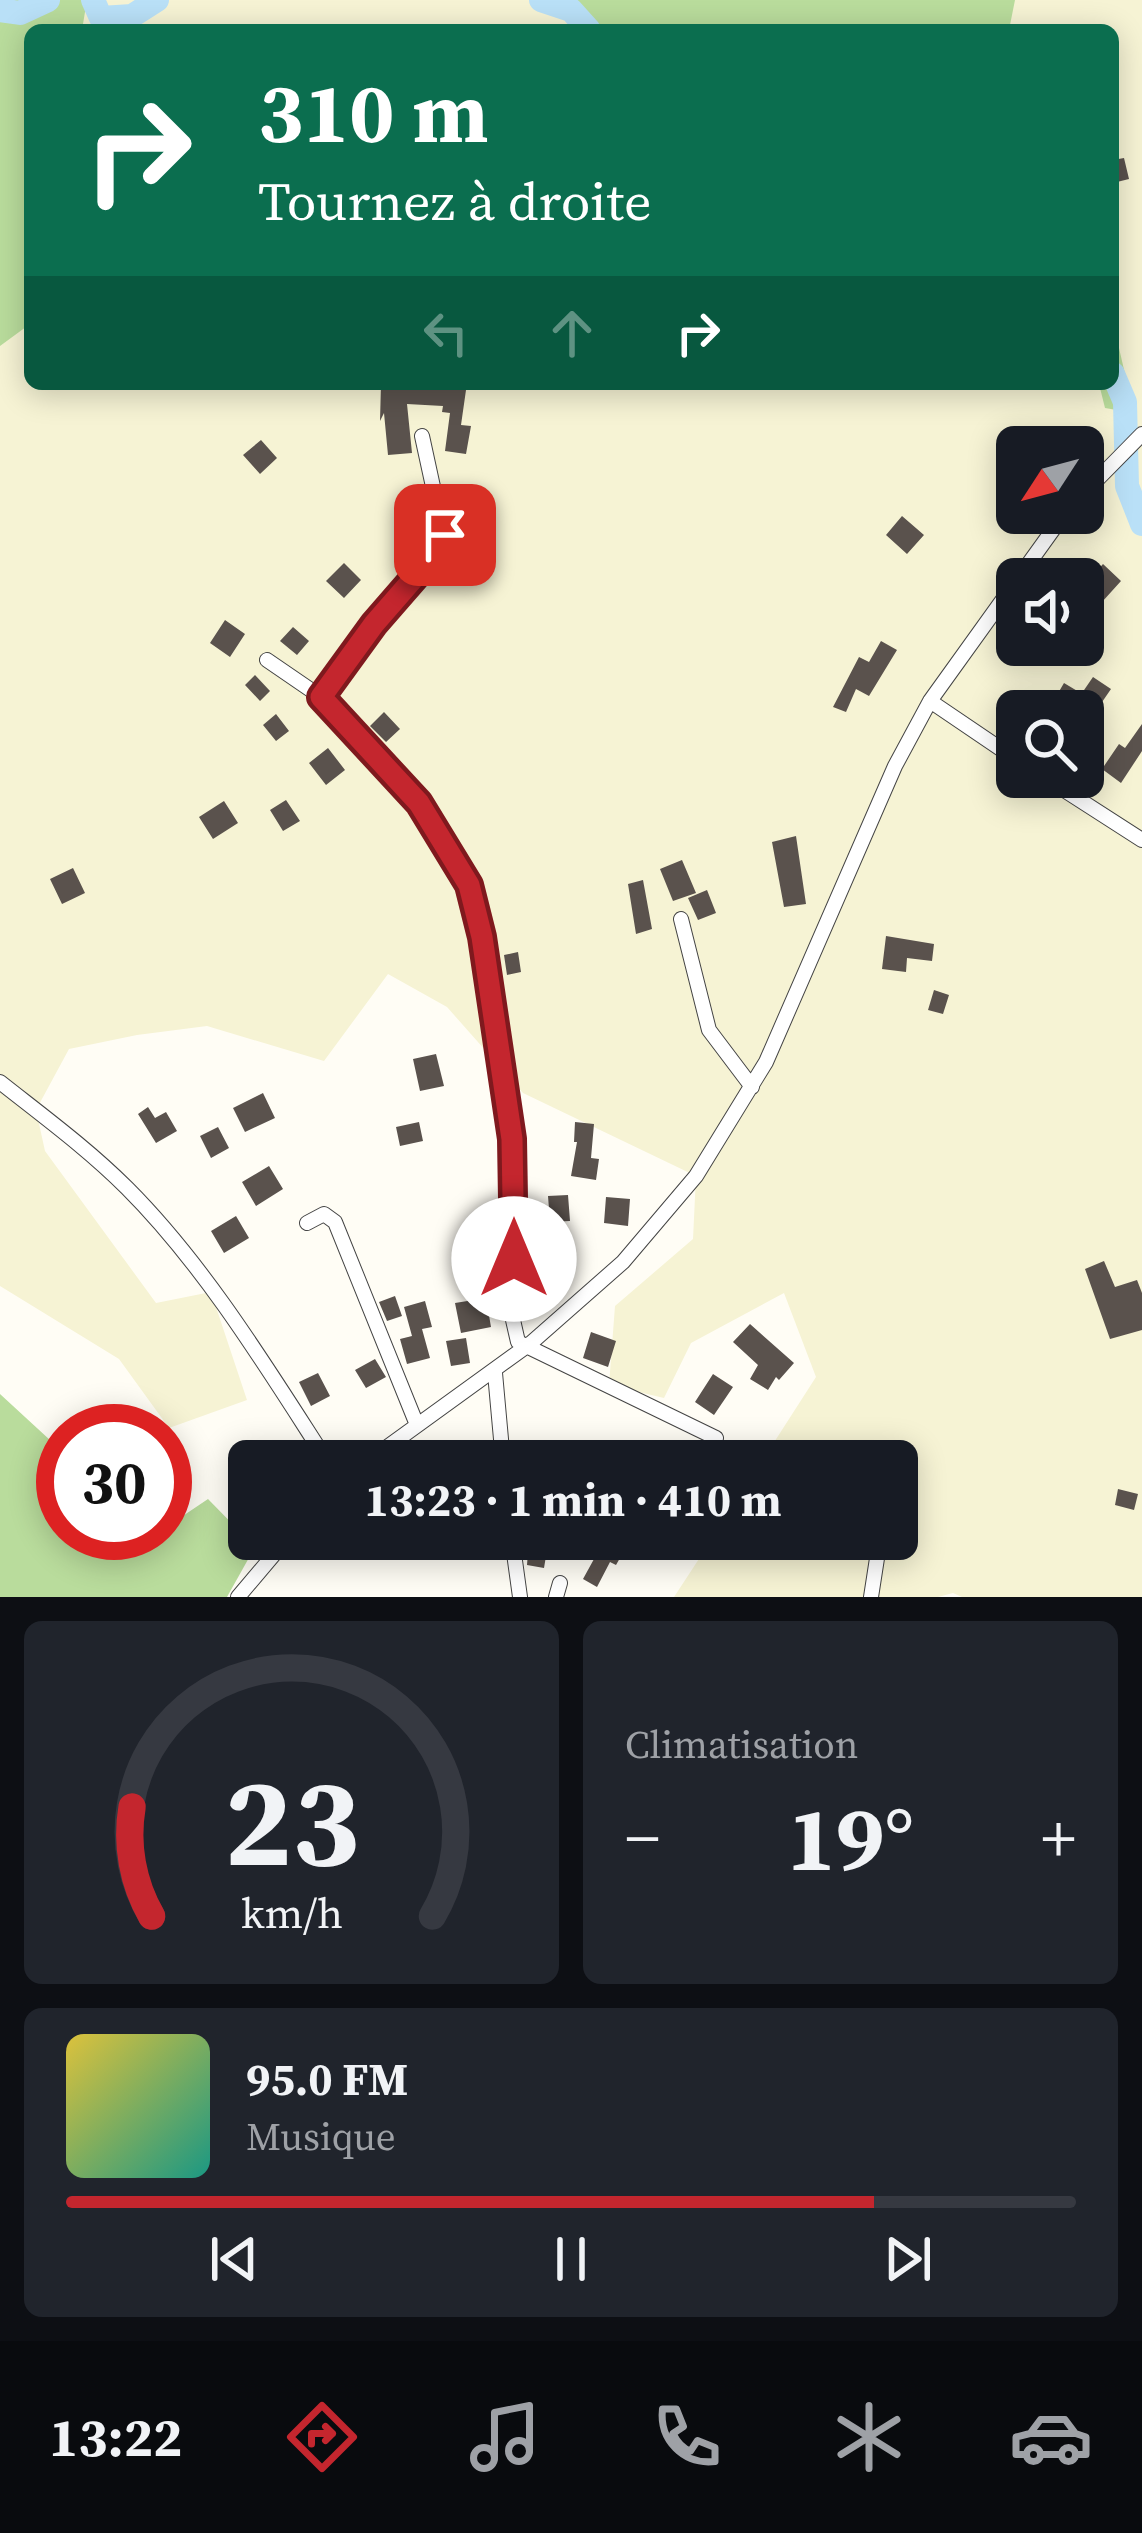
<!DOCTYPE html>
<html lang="fr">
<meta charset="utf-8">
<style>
:root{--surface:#171b24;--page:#20242c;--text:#f1f3f6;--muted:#9ea1a6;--line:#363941;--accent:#c4262e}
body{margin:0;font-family:"Source Serif 4",serif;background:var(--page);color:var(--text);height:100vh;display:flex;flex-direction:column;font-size:45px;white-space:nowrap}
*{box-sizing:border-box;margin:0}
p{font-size:39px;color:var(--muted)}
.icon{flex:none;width:66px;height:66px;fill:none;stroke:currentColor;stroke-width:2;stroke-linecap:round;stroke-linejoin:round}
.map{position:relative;height:1597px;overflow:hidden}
.details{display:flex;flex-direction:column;gap:24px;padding:24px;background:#0d0f14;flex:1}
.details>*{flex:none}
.guide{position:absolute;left:24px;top:24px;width:1095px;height:366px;border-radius:18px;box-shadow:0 6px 30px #0003;background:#0b6e4f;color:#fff;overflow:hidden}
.needle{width:78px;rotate:234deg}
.buttons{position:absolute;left:996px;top:426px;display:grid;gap:24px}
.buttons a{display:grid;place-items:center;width:108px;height:108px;border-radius:18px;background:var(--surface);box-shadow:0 6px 30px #0003;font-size:60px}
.speed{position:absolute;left:36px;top:1404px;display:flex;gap:24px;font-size:60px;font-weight:700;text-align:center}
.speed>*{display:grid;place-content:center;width:156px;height:156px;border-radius:50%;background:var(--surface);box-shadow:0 6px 30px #0003;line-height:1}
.speed .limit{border:18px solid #d22;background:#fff;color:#111}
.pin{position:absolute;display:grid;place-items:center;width:102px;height:102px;color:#fff;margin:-51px;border-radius:24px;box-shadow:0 6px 18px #0006}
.me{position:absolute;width:132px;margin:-66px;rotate:0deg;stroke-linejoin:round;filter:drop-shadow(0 0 9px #0008)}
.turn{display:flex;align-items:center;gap:42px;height:252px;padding:0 36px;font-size:54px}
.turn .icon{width:156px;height:156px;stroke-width:2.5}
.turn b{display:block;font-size:84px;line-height:102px}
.lanes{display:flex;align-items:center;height:114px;padding:0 36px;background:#0003;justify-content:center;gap:60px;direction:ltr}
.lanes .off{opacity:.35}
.big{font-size:90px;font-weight:700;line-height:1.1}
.details .tile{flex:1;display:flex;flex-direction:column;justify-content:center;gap:18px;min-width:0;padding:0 42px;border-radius:18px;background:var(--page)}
.details .dial{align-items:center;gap:0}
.dial svg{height:312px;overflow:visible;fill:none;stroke:var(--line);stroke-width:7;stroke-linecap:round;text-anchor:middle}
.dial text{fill:var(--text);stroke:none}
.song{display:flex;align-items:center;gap:36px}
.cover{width:144px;height:144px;border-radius:18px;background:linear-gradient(135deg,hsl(50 70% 55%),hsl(170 70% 35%))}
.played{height:12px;border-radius:6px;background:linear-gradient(90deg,var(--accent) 80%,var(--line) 80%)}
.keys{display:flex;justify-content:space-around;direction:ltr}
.heat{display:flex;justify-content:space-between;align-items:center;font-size:66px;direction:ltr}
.details .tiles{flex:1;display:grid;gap:24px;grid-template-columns:1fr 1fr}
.tile:last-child{grid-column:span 2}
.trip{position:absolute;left:228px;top:1440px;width:690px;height:120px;border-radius:18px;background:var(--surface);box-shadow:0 6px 30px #0003;font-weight:700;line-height:120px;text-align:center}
.dock{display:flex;height:192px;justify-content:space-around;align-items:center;background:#090b0e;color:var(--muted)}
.dock .icon{width:84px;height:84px}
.dock .active{color:var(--accent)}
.dock b{font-size:54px;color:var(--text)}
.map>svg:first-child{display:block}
.farmland{fill:#f6f3d4;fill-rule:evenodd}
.forest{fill:#b9dc9c}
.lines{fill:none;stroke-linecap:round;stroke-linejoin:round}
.river{stroke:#b9e0f7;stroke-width:24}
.building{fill:#5a524d}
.street-casing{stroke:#444;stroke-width:16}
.street{stroke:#fff;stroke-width:14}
.route-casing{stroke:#7f191e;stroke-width:30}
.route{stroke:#c4262e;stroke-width:21}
</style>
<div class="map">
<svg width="1142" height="1597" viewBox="0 0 1142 1597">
<rect width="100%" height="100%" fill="#fffdf5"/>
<path class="farmland" d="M0 0H1142V1597H962L953 1593 938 1597H674L712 1539H897V1461H762L816 1377 784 1293 691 1343 664 1398 609 1385 615 1306 693 1239 696 1176 523 1093 447 1007 388 974 324 1061 207 1026 137 1035 69 1049 36 1110 45 1151 156 1303 211 1292 247 1400 169 1428 119 1359 0 1286ZM30 30H1113V384H30ZM1017 447H1083V513H1017ZM1017 579H1083V645H1017ZM1017 711H1083V777H1017Z"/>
<path class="forest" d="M0 0H82L86 6 82 30H30V324L0 346Z
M564 0H1015L1009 30H911L908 27 901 30H718L686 24 683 30H587L567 19Z
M1113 343 1119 348 1134 413 1105 408 1099 384H1113Z
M0 1394 63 1452V1533H165V1528L208 1499 255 1547 227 1597H0Z"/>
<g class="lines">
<path class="river" d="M93 0 101 18 132 16 157 0
M541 0 571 10 589 30
M0 10 20 13 48 0
M1113 374 1125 402 1127 486 1142 524"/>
</g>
<path class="building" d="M1124 158 1129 179 1113 183V160Z
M381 384 435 385 466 390 461 425 471 426 466 454 445 451 450 413 442 412 443 406 407 404 412 453 388 455 384 413 380 421Z
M261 440 277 458 260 474 243 455Z
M902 516 924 535 907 554 886 535Z
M344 563 361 580 344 598 326 581Z
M1103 564 1121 581 1102 602 1084 585Z
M225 620 245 634 230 657 210 643Z
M293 627 309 641 297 655 280 641Z
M881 641 897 650 869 696 856 689 846 712 833 707 859 657 869 662Z
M255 675 270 691 260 701 245 685Z
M1093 677 1111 689 1100 705 1082 693Z
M1064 683 1079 692 1069 709 1054 700Z
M384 712 400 729 386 742 370 726Z
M276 714 289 731 276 741 263 725Z
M1142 724V751L1121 783 1102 769 1119 744 1125 748Z
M328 748 345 770 326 785 309 763Z
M286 800 300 821 283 831 270 810Z
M224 801 238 823 213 839 199 817Z
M796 836 806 904 784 907 772 842Z
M682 860 696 893 673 901 660 869Z
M73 868 85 893 62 904 50 879Z
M643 880 652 929 636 934 628 884Z
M707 890 716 913 698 920 688 898Z
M886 936 934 944 932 961 907 958 906 972 882 969Z
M518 952 521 972 507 975 504 955Z
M934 990 949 995 943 1014 928 1010Z
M436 1054 444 1086 420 1091 413 1059Z
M263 1093 275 1118 245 1132 233 1108Z
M148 1107 155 1118 166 1112 177 1131 156 1143 138 1114Z
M419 1122 423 1141 400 1146 396 1127Z
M575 1122 594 1124 591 1158 599 1159 596 1180 571 1176 577 1142H574Z
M218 1127 229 1148 211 1158 200 1136Z
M269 1166 283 1189 256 1206 242 1182Z
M568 1195 570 1221 550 1222 548 1196Z
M606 1197 630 1199 628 1226 604 1223Z
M236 1216 249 1238 224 1253 211 1231Z
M1104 1261 1115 1287 1137 1280 1142 1293V1330L1110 1339 1085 1269Z
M529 1275 549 1277 547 1297 527 1294Z
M395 1296 402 1316 387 1321 379 1302Z
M486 1298 491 1327 461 1333 455 1303Z
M425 1301 432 1327 422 1329 430 1358 407 1364 400 1339 412 1336 404 1307Z
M750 1324 794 1363 779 1380 776 1377 768 1390 750 1379 758 1365 733 1342Z
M591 1332 616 1341 608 1367 583 1358Z
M466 1338 470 1363 451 1366 446 1341Z
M375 1359 386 1377 366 1388 355 1370Z
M318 1373 330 1396 311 1406 299 1382Z
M713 1374 733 1387 714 1415 695 1402Z
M1118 1489 1138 1494 1134 1510 1115 1505Z
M529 1539H545L548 1544 544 1568 527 1565Z
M605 1539 628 1544 616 1565 610 1562 597 1587 583 1579Z"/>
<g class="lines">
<defs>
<path id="street" d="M1083 494 1142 434
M267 660 321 697 419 803 469 885 482 937 512 1139 513 1320 518 1342 716 1438
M321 697 374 624 445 542 422 436
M930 701 1017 760
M1044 777 1142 840
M681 919 709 1030 752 1087
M0 1082C43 1116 88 1149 127 1188 205 1266 267 1368 327 1461
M307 1223 324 1214 335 1222 417 1425
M495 1373 503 1461
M368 1461 531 1343 623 1262 696 1176 766 1062 895 766 930 701 1065 513
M512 1539 520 1597
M238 1597 287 1539
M556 1597 560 1583
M871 1597 880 1539"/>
</defs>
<use href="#street" class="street-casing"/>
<use href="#street" class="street"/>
</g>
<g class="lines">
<defs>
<path id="route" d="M445 535 441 547 374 624 321 697 419 803 469 885 482 937 512 1139 514 1259"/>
</defs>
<use href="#route" class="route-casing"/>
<use href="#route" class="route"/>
</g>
</svg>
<div class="buttons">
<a><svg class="needle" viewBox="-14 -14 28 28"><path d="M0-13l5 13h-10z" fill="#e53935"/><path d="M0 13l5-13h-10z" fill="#9ea1a6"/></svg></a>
<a><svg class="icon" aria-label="sound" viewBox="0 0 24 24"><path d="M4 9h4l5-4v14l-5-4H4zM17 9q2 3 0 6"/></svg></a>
<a><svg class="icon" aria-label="search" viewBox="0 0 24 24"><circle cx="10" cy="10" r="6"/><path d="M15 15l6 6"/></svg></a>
</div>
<div class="speed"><div class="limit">30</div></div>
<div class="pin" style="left:445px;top:535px;background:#d93025"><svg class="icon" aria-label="arrive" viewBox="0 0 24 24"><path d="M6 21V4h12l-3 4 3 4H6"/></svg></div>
<svg class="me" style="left:514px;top:1259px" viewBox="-20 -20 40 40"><circle r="19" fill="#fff"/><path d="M0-13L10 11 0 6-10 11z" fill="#c4262e"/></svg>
<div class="trip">13:23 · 1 min · 410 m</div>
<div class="guide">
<div class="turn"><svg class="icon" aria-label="right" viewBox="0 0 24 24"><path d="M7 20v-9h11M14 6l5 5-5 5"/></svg><div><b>310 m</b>Tournez à droite</div></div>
<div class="lanes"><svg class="icon off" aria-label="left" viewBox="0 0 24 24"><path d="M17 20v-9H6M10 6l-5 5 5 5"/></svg><svg class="icon off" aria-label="ahead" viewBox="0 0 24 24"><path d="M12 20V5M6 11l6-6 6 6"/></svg><svg class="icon" aria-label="right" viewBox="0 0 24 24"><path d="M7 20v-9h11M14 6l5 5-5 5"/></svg></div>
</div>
</div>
<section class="details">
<div class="tiles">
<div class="tile dial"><svg viewBox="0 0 100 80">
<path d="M14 69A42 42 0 1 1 86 69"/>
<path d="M14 69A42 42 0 0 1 9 41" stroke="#c4262e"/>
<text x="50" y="56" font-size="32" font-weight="700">23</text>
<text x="50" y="72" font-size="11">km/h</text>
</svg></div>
<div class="tile"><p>Climatisation</p>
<div class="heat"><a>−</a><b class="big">19°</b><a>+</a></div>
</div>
<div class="tile">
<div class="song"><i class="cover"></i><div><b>95.0 FM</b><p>Musique</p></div></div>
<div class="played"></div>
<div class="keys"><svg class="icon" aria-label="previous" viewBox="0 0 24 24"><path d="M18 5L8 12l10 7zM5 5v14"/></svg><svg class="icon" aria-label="pause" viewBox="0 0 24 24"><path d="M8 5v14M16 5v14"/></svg><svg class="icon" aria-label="next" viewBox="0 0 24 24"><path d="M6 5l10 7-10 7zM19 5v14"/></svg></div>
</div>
</div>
</section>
<nav class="dock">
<b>13:22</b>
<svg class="icon active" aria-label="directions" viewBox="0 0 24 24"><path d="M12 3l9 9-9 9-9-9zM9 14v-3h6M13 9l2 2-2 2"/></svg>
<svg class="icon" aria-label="music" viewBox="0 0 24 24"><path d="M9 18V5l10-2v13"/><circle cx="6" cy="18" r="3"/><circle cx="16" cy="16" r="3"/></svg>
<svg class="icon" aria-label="phone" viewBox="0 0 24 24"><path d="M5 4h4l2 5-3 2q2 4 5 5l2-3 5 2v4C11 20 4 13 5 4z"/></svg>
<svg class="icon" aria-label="climate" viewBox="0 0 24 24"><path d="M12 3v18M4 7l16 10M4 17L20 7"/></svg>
<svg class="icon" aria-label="car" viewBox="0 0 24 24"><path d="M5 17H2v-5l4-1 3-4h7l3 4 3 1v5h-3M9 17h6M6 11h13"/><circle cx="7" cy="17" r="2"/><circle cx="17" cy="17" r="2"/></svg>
</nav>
